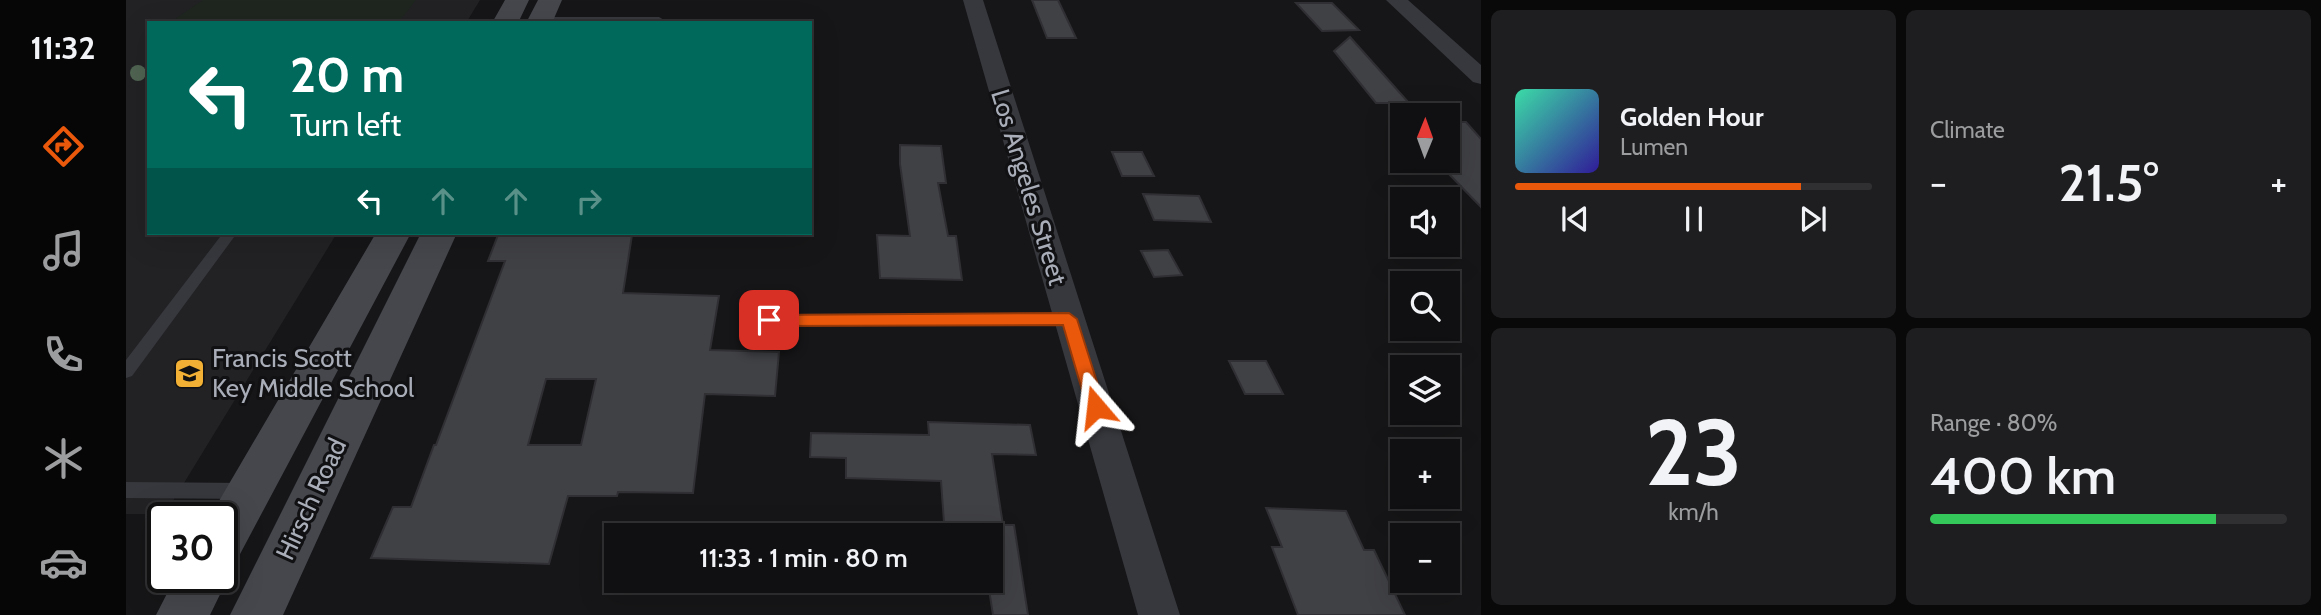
<!DOCTYPE html>
<meta charset="utf-8">
<style>
:root{--surface:#101012;--page:#1e1e20;--text:#f1f3f6;--muted:#9c9d9f;--line:#303032;--accent:#ea580c}
body{margin:0;font-family:Cabin,sans-serif;background:var(--page);color:var(--text);height:100vh;display:flex;flex-direction:column;font-size:26px;white-space:nowrap}
*{box-sizing:border-box;margin:0}
p{font-size:23px;color:var(--muted)}
.icon{flex:none;width:38px;height:38px;fill:none;stroke:currentColor;stroke-width:2;stroke-linecap:round;stroke-linejoin:round}
.map{position:relative;flex:1;overflow:hidden}
.side{display:flex;flex-direction:column;gap:10px;padding:10px;background:#09090a;width:840px}
.side>*{flex:none}
.hud{position:absolute;left:21px;top:21px;width:665px;height:214px;border-radius:0px;box-shadow:0 7px 28px #0002,0 0 0 2px var(--line);background:#00695c;color:#fff;overflow:hidden}
.needle{width:46px;rotate:1deg}
.controls{position:absolute;left:1264px;top:103px;display:grid;gap:14px}
.controls a{display:grid;place-items:center;width:70px;height:70px;border-radius:0px;background:var(--surface);box-shadow:0 7px 28px #0002,0 0 0 2px var(--line);font-size:35px}
.speed{position:absolute;left:21px;top:502px;display:flex;gap:14px;font-size:35px;font-weight:700;text-align:center}
.speed>*{display:grid;place-content:center;width:91px;height:91px;border-radius:50%;background:var(--surface);box-shadow:0 7px 28px #0002,0 0 0 2px var(--line);line-height:1}
.speed .limit{border:4px solid #111;border-radius:10px;background:#fff;color:#111}
.pin{position:absolute;display:grid;place-items:center;width:60px;height:60px;color:#fff;margin:-30px;border-radius:14px;box-shadow:0 4px 10px #0006}
.me{position:absolute;width:77px;margin:-38px;rotate:343deg;stroke-linejoin:round;filter:drop-shadow(0 0 5px #0008)}
.turn{display:flex;align-items:center;gap:24px;height:147px;padding:0 28px;font-size:32px}
.turn .icon{width:91px;height:91px;stroke-width:2.5}
.turn b{display:block;font-size:49px;line-height:60px}
.lanes{display:flex;align-items:center;height:66px;padding:0 28px;background:#0003;justify-content:center;gap:35px;direction:ltr}
.lanes .off{opacity:.35}
.big{font-size:52px;font-weight:600;line-height:1.1}
.side .tile{flex:1;display:flex;flex-direction:column;justify-content:center;gap:10px;min-width:0;padding:0 24px;border-radius:10px;background:var(--page)}
.side .dial{align-items:center;gap:0}
.dial b{font-size:91px;line-height:1}
.song{display:flex;align-items:center;gap:21px}
.cover{width:84px;height:84px;border-radius:10px;background:linear-gradient(135deg,hsl(160 70% 55%),hsl(250 70% 35%))}
.played{height:7px;border-radius:4px;background:linear-gradient(90deg,var(--accent) 80%,var(--line) 80%)}
.keys{display:flex;justify-content:space-around;direction:ltr}
.heat{display:flex;justify-content:space-between;align-items:center;font-size:38px;direction:ltr}
.charge{height:10px;border-radius:5px;background:linear-gradient(90deg,#34c759 80%,var(--line) 0)}
.side .tiles{flex:1;display:grid;gap:10px;grid-template-columns:repeat(2,1fr)}
.trip{position:absolute;left:478px;top:523px;width:399px;height:70px;border-radius:0px;background:var(--surface);box-shadow:0 7px 28px #0002,0 0 0 2px var(--line);font-weight:600;line-height:70px;text-align:center}
main{display:flex;flex:1;min-height:0}
.tabs{display:flex;flex-direction:column;width:126px;justify-content:space-around;align-items:center;background:#060607;color:var(--muted)}
.tabs .icon{width:49px;height:49px}
.tabs .on{color:var(--accent)}
.tabs b{font-size:32px;color:var(--text)}
.map>svg:first-child{display:block}
.built{fill:#222225}
.green{fill:#1e261f}
.building{fill:#404145;stroke:#303034;stroke-width:2;fill-rule:evenodd}
.lines{fill:none;stroke-linecap:round;stroke-linejoin:round}
.lane{fill:#37383d;fill-rule:evenodd}
.street{fill:#37383d;fill-rule:evenodd}
.secondary{fill:#45474d;fill-rule:evenodd}
.tree{fill:#506452}
.route{fill:#ea580c;stroke:#983908;stroke-width:2}
.labels{text-anchor:middle;dominant-baseline:central;stroke-width:6;stroke-linejoin:round;paint-order:stroke}
.street-label{font-size:26px;fill:#a8adb8;stroke:#111113}
.poi-label{font-size:26px;fill:#a8adb8;stroke:#111113;text-anchor:start}
</style>
<main>
<nav class="tabs">
<b>11:32</b>
<svg class="icon on" aria-label="directions" viewBox="0 0 24 24"><path d="M12 3l9 9-9 9-9-9zM9 14v-3h6M13 9l2 2-2 2"/></svg>
<svg class="icon" aria-label="music" viewBox="0 0 24 24"><path d="M9 18V5l10-2v13"/><circle cx="6" cy="18" r="3"/><circle cx="16" cy="16" r="3"/></svg>
<svg class="icon" aria-label="phone" viewBox="0 0 24 24"><path d="M5 4h4l2 5-3 2q2 4 5 5l2-3 5 2v4C11 20 4 13 5 4z"/></svg>
<svg class="icon" aria-label="climate" viewBox="0 0 24 24"><path d="M12 3v18M4 7l16 10M4 17L20 7"/></svg>
<svg class="icon" aria-label="car" viewBox="0 0 24 24"><path d="M5 17H2v-5l4-1 3-4h7l3 4 3 1v5h-3M9 17h6M6 11h13"/><circle cx="7" cy="17" r="2"/><circle cx="17" cy="17" r="2"/></svg>
</nav>
<div class="map">
<svg width="1355" height="615" viewBox="0 0 1355 615">
<rect width="100%" height="100%" fill="#161618"/>
<path class="built" d="M0 0H354L340 23H23V233H211L39 514H0Z"/>
<path class="green" d="M77 0H290L272 23H43Z"/>
<path class="building" d="M906 0H932L950 38H921Z
M1170 3H1206L1233 30 1196 31Z
M1224 37 1283 103H1250L1208 51Z
M1321 122H1340L1355 139V207L1321 172Z
M774 145 815 146 820 183H812L822 236H830L836 280 754 278 751 235 784 236 774 164Z
M986 152H1016L1028 176H996Z
M1017 194 1073 196 1085 222 1028 220Z
M437 234 506 235 497 293 593 296 584 350 653 352 649 396 579 394 567 493 492 492 491 496H442L423 564 245 558 267 507H285L308 445H310L379 261H362L372 235ZM420 379H470L455 445H402Z
M1042 250 1056 275 1028 277 1015 251Z
M1103 361H1140L1157 394H1119Z
M802 422 904 425 910 455 866 454 877 525H888L902 615H867L864 596V536H819L815 481 720 478V458L684 457 685 433 803 435Z
M1140 508 1220 511 1238 550H1248L1279 615H1172L1146 547H1156Z"/>
<g class="lines">
<path class="lane" d="M415 17H533L538 20 534 23 411 22 410 20Z
M97 233H111L6 376 0 378V360Z
M943 313 951 319 943 325 643 326 635 320 643 314Z
M0 482 121 483 128 485 131 491 128 497 121 499 0 498Z"/>
<path class="street" d="M837 0H857L1054 615H1012Z
M1260 0H1282L1355 65V84L1347 82Z"/>
<path class="secondary" d="M379 0H403L392 23H366Z
M412 0H436L426 23H400Z
M250 233H285L113 556 96 563V518H83Z
M295 233H331L157 615H104Z
M96 564 102 578 84 615H30L49 578H96Z"/>
</g>
<circle class="tree" cx="12" cy="73" r="8"/>
<path class="route" d="M943 313 951 319 979 407 976 412H964L961 407 937 325 643 326 635 320 643 315Z"/>
<defs>
<symbol id="school-square" viewBox="-11 -11 22 22"><rect x="-9" y="-9" width="18" height="18" rx="4" fill="#f2b134" stroke="#111113"/><path d="M0-5L7-2L0 1L-7-2ZM-4 1L0 2.5L4 1V4Q0 6-4 4Z" fill="#111"/></symbol>
</defs>
<g fill-rule="evenodd">
<use href="#school-square" x="46" y="356" width="35" height="35"/>
</g>
<g class="labels">
<g class="street-label">
<text transform="translate(903 187) rotate(73)">Los Angeles Street</text>
<text transform="translate(185 499) rotate(-65)">Hirsch Road</text>
</g>
<g class="poi-label">
<text x="86" y="358">Francis Scott<tspan x="86" dy="30">Key Middle School</tspan></text>
</g>
</g>
</svg>
<div class="controls">
<a><svg class="needle" viewBox="-14 -14 28 28"><path d="M0-13l5 13h-10z" fill="#e53935"/><path d="M0 13l5-13h-10z" fill="#9c9d9f"/></svg></a>
<a><svg class="icon" aria-label="sound" viewBox="0 0 24 24"><path d="M4 9h4l5-4v14l-5-4H4zM17 9q2 3 0 6"/></svg></a>
<a><svg class="icon" aria-label="search" viewBox="0 0 24 24"><circle cx="10" cy="10" r="6"/><path d="M15 15l6 6"/></svg></a>
<a><svg class="icon" aria-label="layers" viewBox="0 0 24 24"><path d="M12 4l9 5-9 5-9-5zM3 14l9 5 9-5"/></svg></a>
<a>+</a>
<a>−</a>
</div>
<div class="speed"><div class="limit">30</div></div>
<div class="pin" style="left:643px;top:320px;background:#d93025"><svg class="icon" aria-label="arrive" viewBox="0 0 24 24"><path d="M6 21V4h12l-3 4 3 4H6"/></svg></div>
<svg class="me" style="left:970px;top:407px" viewBox="-20 -20 40 40"><path d="M0-17L14 15 0 8-14 15z" fill="#ea580c" stroke="#fff" stroke-width="4"/></svg>
<div class="trip">11:33 · 1 min · 80 m</div>
<div class="hud">
<div class="turn"><svg class="icon" aria-label="left" viewBox="0 0 24 24"><path d="M17 20v-9H6M10 6l-5 5 5 5"/></svg><div><b>20 m</b>Turn left</div></div>
<div class="lanes"><svg class="icon" aria-label="left" viewBox="0 0 24 24"><path d="M17 20v-9H6M10 6l-5 5 5 5"/></svg><svg class="icon off" aria-label="ahead" viewBox="0 0 24 24"><path d="M12 20V5M6 11l6-6 6 6"/></svg><svg class="icon off" aria-label="ahead" viewBox="0 0 24 24"><path d="M12 20V5M6 11l6-6 6 6"/></svg><svg class="icon off" aria-label="right" viewBox="0 0 24 24"><path d="M7 20v-9h11M14 6l5 5-5 5"/></svg></div>
</div>
</div>
<section class="side">
<div class="tiles">
<div class="tile">
<div class="song"><i class="cover"></i><div><b>Golden Hour</b><p>Lumen</p></div></div>
<div class="played"></div>
<div class="keys"><svg class="icon" aria-label="previous" viewBox="0 0 24 24"><path d="M18 5L8 12l10 7zM5 5v14"/></svg><svg class="icon" aria-label="pause" viewBox="0 0 24 24"><path d="M8 5v14M16 5v14"/></svg><svg class="icon" aria-label="next" viewBox="0 0 24 24"><path d="M6 5l10 7-10 7zM19 5v14"/></svg></div>
</div>
<div class="tile"><p>Climate</p>
<div class="heat"><a>−</a><b class="big">21.5°</b><a>+</a></div>
</div>
<div class="tile dial"><b>23</b><p>km/h</p></div>
<div class="tile"><p>Range · 80%</p><b class="big">400 km</b><div class="charge"></div></div>
</div>
</section>
</main>
